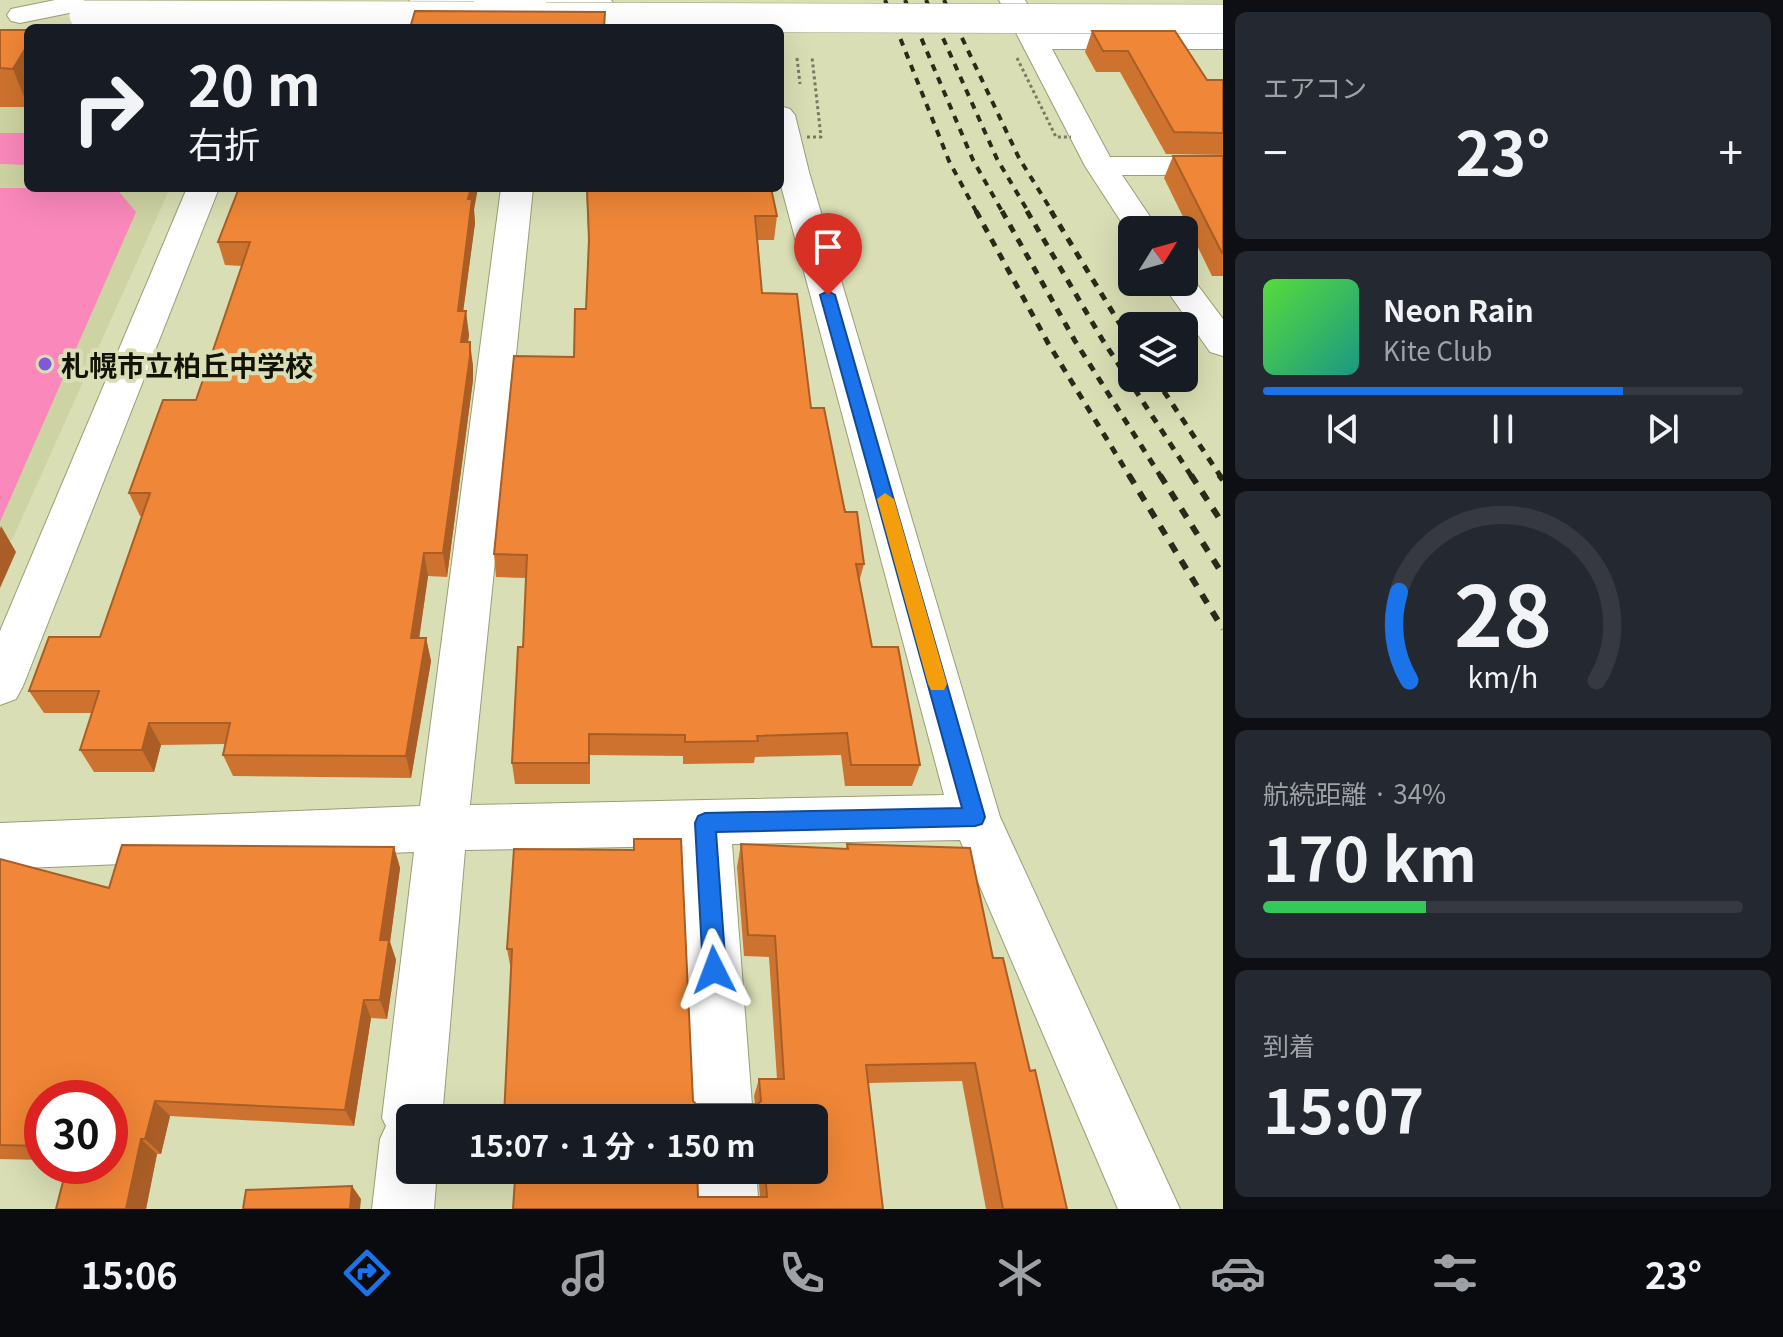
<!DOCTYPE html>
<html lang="ja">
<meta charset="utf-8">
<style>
:root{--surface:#171b24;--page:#242831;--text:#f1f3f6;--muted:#9ea1a6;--line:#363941;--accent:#1a73e8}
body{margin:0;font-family:Georgia,"Noto Sans JP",serif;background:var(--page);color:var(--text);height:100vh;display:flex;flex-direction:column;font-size:30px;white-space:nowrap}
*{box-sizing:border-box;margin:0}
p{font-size:26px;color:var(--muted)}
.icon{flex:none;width:44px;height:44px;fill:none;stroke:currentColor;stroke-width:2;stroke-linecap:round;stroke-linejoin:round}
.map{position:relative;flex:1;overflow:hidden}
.details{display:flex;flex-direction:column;gap:12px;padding:12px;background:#0d0f14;width:560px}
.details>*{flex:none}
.top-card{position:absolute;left:24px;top:24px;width:760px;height:168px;border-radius:12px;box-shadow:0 8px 32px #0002;background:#171b24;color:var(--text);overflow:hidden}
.needle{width:52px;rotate:53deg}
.controls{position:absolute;left:1118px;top:216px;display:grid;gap:16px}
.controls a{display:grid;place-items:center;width:80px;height:80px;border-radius:12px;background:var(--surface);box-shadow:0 8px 32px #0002;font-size:40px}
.speed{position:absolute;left:24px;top:1080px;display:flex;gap:16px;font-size:40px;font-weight:700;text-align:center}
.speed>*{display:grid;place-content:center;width:104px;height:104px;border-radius:50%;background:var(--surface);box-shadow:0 8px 32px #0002;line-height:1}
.speed .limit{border:12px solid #d22;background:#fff;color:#111}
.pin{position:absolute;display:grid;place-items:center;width:68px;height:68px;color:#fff;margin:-82px -34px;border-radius:50% 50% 50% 0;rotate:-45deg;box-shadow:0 0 8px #0007}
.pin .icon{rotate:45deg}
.me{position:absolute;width:88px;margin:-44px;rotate:357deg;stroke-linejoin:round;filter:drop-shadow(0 0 6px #0008)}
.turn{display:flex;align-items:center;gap:28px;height:168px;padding:0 32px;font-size:36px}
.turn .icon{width:104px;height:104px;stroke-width:2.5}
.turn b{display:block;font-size:56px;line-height:68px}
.big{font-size:60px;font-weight:700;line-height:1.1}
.details .widget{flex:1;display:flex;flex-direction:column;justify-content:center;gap:12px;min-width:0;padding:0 28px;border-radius:12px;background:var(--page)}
.details .dial{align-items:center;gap:0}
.dial svg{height:208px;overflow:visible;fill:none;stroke:var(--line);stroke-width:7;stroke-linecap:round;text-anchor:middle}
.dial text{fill:var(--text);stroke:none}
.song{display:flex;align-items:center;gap:24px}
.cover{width:96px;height:96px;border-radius:12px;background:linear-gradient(135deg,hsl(110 70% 55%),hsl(170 70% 35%))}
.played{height:8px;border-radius:4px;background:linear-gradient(90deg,var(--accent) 75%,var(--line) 75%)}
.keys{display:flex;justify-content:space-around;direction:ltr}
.heat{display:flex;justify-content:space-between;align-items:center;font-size:44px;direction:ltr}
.charge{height:12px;border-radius:6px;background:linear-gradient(90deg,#34c759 34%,var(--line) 0)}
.trip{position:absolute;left:396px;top:1104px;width:432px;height:80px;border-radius:12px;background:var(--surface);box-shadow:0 8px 32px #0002;font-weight:700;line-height:80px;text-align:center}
.dock{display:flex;height:128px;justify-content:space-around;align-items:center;background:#090b0e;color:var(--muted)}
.dock .icon{width:56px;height:56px}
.dock .current{color:var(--accent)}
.dock b{font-size:36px;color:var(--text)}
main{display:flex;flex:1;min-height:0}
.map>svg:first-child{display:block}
.built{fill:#ced3a3}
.green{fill:#fa88bb}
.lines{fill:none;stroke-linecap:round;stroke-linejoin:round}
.minor-casing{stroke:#9a9e76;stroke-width:2}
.path{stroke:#787b5f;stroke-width:3;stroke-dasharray:3 3;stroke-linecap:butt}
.minor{fill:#fff;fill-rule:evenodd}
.rail-far2{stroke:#292a19;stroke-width:4;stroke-dasharray:7 7;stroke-linecap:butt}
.rail-far1{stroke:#292a19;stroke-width:5;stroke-dasharray:8 8;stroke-linecap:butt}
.rail{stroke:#292a19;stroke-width:6;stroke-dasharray:10 10;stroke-linecap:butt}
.minor-bridge-casing{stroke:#9a9e76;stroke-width:30;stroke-linecap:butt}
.path-bridge{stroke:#787b5f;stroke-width:3;stroke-dasharray:3 3;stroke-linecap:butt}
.minor-bridge{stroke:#fff;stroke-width:29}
.wall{fill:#ce732f}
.shaded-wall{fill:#a85e26}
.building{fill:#f08637;stroke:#a85e26;stroke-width:2}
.route{fill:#1a73e8;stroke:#114b97;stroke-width:2}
.slow{fill:#f59e0b}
.poi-dot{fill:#7e5bd5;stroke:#d9deb4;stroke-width:3}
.labels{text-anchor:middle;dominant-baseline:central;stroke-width:8;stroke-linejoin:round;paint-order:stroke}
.poi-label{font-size:28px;font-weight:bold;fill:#121305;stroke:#d9deb4;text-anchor:start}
</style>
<main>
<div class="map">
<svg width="1223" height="1209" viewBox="0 0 1223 1209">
<rect width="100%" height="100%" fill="#d9deb4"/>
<path class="built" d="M0 46H28V188H170L12 540H0Z"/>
<path class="green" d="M0 133H28V165L0 164Z
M0 188H116L136 212 0 522Z"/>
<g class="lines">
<defs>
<path id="minor" d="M55 0H149L150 2 146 8 84 10 20 23 11 21 7 15 11 9Z
M410 0H611L614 4 610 10 601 12 421 11 412 9 408 3Z
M999 0H1025L1043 33H1223V49H1052L1110 157H1223V175H1122L1159 230H1132L1131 237 1085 166Z
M780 106 790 109 795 115 809 172 1000 817 1180 1209H1118L960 840 732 844 753 1118H693L681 846 465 850 442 1118H410V1170H437L434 1209H372L380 1139 386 1126 382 1118 414 852 0 869V823L420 806 501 188H533L470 805 944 795 780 182Z
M187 188H219L23 686 16 699 0 705V631Z
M1184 273 1190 275 1223 319V356L1210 352 1161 282H1184Z
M696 1170H756L759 1209H697Z"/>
</defs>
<use href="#minor" class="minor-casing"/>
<path class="path" d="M797 58 800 84"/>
<use href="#minor" class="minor"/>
<path class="rail-far2" d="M885 0 949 161 977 213
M905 0 973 160 1003 213
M926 0 997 159 1029 213
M944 0 1019 158 1053 213"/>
<path class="rail-far1" d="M976 211 1048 343 1130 477
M1002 211 1075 341 1161 477
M1027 211 1102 339 1192 477
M1051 211 1132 344
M1155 378 1221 477"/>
<path class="rail" d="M1129 475 1223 629
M1160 475 1223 575
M1191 475 1223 524
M1219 475 1223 480"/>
<defs>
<path id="minor-bridge" d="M84 15 474 16
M546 17 1223 19"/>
</defs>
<use href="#minor-bridge" class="minor-bridge-casing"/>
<path class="path-bridge" d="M1017 58 1056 137H1071
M807 137H821L812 57"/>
<use href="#minor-bridge" class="minor-bridge"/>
</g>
<path class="wall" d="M0 30H28V107H0Z
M1092 31 1207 80H1223V155L1166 154 1120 72H1096L1085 52Z
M1173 156H1223V276H1212L1164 178Z
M586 188 777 216 774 240H758L762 293 811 408 864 564 859 582 872 647 920 765 912 786H845L841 755 755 757 754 763 683 764V756L590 755V784H515L512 763 523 647 526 578 496 577 494 554 574 357 586 309 589 248Z
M474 210 475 223 463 311 469 335 468 342 473 366V380L447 577 428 576 419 638H426L431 661 411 778 233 776 223 755 225 744 161 745 154 772H94L80 750 92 713H44L29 691 100 637 142 516H140L129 493 196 400 242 266 225 265 218 242Z
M741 844 846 849 847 844 993 958 1030 1071 1067 1209H986L962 1081 868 1083 883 1209 698 1197H760L758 1170H814V1118H504L511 970 507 949 514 849 696 1104H755L754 1096 759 1079H777L769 957 744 956 737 867Z
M394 847 400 868 390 942 396 960 387 1019 371 1018 354 1126 170 1116 161 1154H157L146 1209H56L110 1166 42 1098V1160L0 1159V859L109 888Z"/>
<path class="shaded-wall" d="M28 44V107L13 69Z
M471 188H478L474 210 475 223 460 335 458 311 468 199Z
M466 311 469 335 464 366 461 342Z
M470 342 473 366V380L447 577 443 553Z
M1 526 16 552 0 588V529Z
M424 553 428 576 416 660 411 638Z
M426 638 431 661 411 778 406 756Z
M149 723 161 745 154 772 142 750Z
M394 847 400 868 390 942 396 960 387 1019 380 1000V940Z
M364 1000 371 1018 354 1126 345 1110Z
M155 1101 170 1116 161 1154 145 1139Z
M141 1139 157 1154 146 1209H126Z
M352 1186 361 1199 360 1209H350Z"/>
<path class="building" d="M415 11 605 12 604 28H625H410Z
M0 30H28V44L13 69 0 68Z
M1092 31H1175L1207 80H1223V133L1174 132 1128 51H1103Z
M1173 156H1223V253H1222Z
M239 188H471L468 199H472L458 311H466L461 342H470V356L443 553H424L411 638H426L406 756 223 755 230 723H149L142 750H80L99 691H29L49 637H100L150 493H129L163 400H196L250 242H218Z
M587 188H771L777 216H755L762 293 797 294 811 408H824L845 512H857L864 564H856L872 647H898L920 765H851L847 733 757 736 758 741 685 742V735L589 734V763H512L518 647H523L527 555 494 554 514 356 574 357 575 309H586L589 240Z
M634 839H681L693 1101 696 1104H758L761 1101 759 1079H784L775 936 748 935 741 844 848 849 847 844 970 848 993 958H1003L1030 1071 1035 1070 1067 1209H1003L975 1063 866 1065 883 1209H513L515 1179 574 1177V1170H697L698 1197H767L765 1170H814V1118H532L504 1117 512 949H507L514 849 634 850Z
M122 845 394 847 380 940H389L380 1000H364L345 1110 155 1101 145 1139H141L126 1209H56L67 1166H110V1098H42V1146L0 1145V859L109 888Z
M352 1186 350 1209H243L246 1190Z"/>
<path class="route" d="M828 291 835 295 985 817 982 824 975 826 716 832 726 970 722 978 714 981 706 978 703 970 695 823 698 816 705 813 962 808 820 295Z"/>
<path class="slow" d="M885 493 894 499 947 684 944 690H931L928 684 877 499Z"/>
<circle class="poi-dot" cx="45" cy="364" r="8"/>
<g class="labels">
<g class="poi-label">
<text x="61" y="364">札幌市立柏丘中学校</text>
</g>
</g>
</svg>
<div class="controls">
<a><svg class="needle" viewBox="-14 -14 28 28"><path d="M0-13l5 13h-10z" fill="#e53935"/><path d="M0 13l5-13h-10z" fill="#9ea1a6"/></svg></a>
<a><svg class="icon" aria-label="layers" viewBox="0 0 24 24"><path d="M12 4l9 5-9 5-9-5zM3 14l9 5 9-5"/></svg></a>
</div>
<div class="speed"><div class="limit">30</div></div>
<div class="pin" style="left:828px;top:295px;background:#d93025"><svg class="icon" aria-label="arrive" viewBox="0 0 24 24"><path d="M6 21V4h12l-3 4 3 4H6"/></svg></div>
<svg class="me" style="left:714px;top:970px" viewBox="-20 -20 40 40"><path d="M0-17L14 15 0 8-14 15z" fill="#1a73e8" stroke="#fff" stroke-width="4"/></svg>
<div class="trip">15:07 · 1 分 · 150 m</div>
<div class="top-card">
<div class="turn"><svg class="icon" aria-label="right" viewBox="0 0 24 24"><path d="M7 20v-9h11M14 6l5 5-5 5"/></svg><div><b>20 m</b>右折</div></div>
</div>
</div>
<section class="details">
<div class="widget"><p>エアコン</p>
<div class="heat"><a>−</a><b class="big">23°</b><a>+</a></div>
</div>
<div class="widget">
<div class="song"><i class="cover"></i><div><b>Neon Rain</b><p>Kite Club</p></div></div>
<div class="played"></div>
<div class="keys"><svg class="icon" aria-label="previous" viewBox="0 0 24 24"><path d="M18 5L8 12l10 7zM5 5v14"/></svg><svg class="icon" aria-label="pause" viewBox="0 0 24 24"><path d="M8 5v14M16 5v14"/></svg><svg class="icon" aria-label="next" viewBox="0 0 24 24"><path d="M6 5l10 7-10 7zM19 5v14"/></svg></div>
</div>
<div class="widget dial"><svg viewBox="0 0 100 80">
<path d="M14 69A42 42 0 1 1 86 69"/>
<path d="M14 69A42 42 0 0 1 10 35" stroke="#1a73e8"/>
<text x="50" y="56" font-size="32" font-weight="700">28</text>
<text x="50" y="72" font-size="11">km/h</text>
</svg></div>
<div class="widget"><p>航続距離 · 34%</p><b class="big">170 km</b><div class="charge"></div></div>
<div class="widget"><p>到着</p><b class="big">15:07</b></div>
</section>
</main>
<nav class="dock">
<b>15:06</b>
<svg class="icon current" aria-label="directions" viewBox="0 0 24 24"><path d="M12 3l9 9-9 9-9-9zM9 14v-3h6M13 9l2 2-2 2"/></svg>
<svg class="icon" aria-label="music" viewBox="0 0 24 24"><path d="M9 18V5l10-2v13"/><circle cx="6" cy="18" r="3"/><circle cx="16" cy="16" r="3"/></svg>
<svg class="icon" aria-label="phone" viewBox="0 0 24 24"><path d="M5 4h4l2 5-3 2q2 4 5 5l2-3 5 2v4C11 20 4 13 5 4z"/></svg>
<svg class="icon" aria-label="climate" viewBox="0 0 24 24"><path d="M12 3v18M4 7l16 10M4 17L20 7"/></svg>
<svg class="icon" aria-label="car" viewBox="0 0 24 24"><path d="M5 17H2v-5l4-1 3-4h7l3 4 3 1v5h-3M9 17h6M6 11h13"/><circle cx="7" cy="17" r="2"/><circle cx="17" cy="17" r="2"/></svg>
<svg class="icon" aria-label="filters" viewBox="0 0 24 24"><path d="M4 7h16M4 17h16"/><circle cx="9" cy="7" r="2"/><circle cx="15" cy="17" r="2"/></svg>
<b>23°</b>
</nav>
